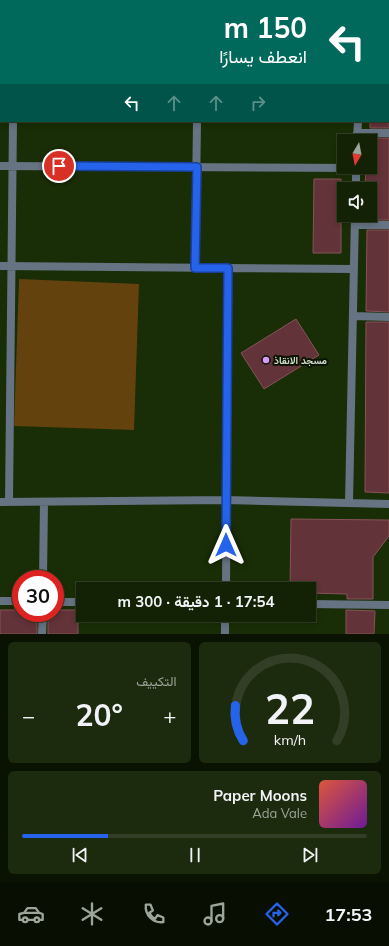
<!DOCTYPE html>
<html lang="ar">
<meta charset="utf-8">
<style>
:root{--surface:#132204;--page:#1c2a0e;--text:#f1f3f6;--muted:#9da49a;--line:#323f26;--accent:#2563eb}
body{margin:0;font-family:Mulish,Vazirmatn,sans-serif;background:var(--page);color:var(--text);direction:rtl;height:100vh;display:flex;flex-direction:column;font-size:15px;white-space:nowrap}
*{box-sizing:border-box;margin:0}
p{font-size:13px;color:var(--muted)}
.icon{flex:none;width:22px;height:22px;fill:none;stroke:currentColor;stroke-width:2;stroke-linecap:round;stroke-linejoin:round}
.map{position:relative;height:634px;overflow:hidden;direction:ltr}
.details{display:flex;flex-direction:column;gap:8px;padding:8px;background:#0a1302;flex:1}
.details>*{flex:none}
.top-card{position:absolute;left:0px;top:0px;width:389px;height:122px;box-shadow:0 2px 6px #0003,0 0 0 1px var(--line);direction:rtl;background:#00695c;color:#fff;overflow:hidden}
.needle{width:26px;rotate:190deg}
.fabs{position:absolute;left:337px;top:134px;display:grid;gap:8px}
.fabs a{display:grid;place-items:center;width:40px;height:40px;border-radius:0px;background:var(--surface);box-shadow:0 2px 6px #0003,0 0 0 1px var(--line);font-size:20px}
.speed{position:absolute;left:12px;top:570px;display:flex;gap:8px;font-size:20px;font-weight:700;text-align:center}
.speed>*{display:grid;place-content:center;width:52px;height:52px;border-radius:50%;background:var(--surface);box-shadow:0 2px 6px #0003,0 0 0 1px var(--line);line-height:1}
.speed .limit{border:6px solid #d22;background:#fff;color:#111}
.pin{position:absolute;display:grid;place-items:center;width:34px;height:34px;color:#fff;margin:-17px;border:2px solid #fff;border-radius:50%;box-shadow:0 1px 4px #0007}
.me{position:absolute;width:44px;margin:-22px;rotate:0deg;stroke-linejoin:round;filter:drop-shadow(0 0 3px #0008)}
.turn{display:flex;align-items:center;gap:14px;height:84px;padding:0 16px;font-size:18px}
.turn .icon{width:52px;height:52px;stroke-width:2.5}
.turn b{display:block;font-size:28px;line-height:34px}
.lanes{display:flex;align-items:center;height:38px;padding:0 16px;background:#0003;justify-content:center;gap:20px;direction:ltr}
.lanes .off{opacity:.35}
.big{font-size:30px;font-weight:700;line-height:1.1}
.details .widget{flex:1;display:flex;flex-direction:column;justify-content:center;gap:6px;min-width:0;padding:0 14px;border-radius:6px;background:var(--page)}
.details .dial{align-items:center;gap:0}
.dial svg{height:104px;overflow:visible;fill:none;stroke:var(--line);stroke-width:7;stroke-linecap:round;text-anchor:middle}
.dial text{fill:var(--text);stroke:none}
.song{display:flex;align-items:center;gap:12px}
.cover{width:48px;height:48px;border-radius:6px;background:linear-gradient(135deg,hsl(10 70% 55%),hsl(280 70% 35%))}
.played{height:4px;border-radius:2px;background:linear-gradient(90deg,var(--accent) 25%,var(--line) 25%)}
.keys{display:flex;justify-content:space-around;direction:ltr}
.heat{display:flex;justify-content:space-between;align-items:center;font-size:22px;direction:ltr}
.details .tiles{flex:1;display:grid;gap:8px;grid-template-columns:1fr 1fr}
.widget:last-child{grid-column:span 2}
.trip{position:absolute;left:76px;top:582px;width:240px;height:40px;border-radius:0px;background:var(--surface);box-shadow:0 2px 6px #0003,0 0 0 1px var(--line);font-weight:700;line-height:40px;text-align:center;direction:rtl}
.tab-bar{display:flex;height:64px;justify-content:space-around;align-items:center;background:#080e02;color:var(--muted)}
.tab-bar .icon{width:28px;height:28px}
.tab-bar .on{color:var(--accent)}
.tab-bar b{font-size:18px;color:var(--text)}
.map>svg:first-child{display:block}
.green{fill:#63420e}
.building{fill:#623339;stroke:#865459}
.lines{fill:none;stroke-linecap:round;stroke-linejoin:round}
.minor{stroke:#657383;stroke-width:8}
.route-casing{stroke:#184099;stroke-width:10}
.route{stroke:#2563eb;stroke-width:7}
.poi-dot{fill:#d79bf9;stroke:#0a1304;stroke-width:1.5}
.labels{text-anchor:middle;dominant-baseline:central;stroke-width:4;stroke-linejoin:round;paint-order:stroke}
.poi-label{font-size:10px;font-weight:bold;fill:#cfdcc6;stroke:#0a1304;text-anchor:start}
</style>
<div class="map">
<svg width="389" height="634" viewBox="0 0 389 634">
<rect width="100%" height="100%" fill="#192d06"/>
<path class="green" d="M19 279 139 284 134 430 14 426Z"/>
<path class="building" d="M370 121H389V128H370Z
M370 138H389V220H367V215H370V189H365L366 167H370Z
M314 179H341V253H313Z
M367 230H389V312L366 311Z
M296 319 319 355 264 389 241 353Z
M366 322H389V493L365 492Z
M291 519 389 520V536L373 557V599H347V594L309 593V589H290Z
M0 610H21V613H37V634H0Z
M55 610H78V634H48V613H55Z
M346 610 375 611 374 634H346Z"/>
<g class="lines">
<path class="minor" d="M12 0V1
M196 0V1
M358 0V1
M388 45H389
M0 78H1
M357 133H389
M357 141 358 121
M0 166 356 168
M356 189V167
M355 225H389
M0 266 354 269
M195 268 197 121
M353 316 389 317
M0 502 226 500 389 504
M9 502 13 121
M349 503 355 215
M43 579 44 502
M226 589 228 268
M0 601H21
M55 602H83
M309 604 389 605
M42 634 43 613
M225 634V615"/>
</g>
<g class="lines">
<defs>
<path id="route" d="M59 166 197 167 195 268H228L226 545"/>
</defs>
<use href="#route" class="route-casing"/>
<use href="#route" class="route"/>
</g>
<circle class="poi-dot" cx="266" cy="360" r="4"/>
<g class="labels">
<g class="poi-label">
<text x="274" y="360">مسجد الانقاذ</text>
</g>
</g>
</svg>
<div class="fabs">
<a><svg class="needle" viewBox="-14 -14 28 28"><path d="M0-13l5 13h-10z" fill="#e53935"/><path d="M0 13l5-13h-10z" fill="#9da49a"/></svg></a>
<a><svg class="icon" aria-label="sound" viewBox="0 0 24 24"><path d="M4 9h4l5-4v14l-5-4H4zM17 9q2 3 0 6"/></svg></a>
</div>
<div class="speed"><div class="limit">30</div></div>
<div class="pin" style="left:59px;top:166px;background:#d93025"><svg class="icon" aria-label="arrive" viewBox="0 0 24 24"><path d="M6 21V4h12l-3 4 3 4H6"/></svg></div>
<svg class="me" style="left:226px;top:545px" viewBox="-20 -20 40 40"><path d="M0-17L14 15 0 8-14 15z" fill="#2563eb" stroke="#fff" stroke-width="4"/></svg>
<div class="trip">17:54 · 1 دقيقة · 300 m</div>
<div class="top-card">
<div class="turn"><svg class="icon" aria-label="left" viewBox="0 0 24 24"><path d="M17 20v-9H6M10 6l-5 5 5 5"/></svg><div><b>150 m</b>انعطف يسارًا</div></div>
<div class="lanes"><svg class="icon" aria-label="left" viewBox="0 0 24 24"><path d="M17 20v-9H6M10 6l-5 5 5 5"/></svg><svg class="icon off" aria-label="ahead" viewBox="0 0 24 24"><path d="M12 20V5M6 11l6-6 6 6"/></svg><svg class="icon off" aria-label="ahead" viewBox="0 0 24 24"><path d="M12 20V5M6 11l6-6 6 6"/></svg><svg class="icon off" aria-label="right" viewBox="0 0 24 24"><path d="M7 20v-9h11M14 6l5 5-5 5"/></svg></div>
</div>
</div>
<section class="details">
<div class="tiles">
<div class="widget dial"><svg viewBox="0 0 100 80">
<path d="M14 69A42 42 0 1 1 86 69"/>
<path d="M14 69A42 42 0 0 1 8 42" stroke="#2563eb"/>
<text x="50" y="56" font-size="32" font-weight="700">22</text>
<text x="50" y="72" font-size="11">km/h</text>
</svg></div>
<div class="widget"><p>التكييف</p>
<div class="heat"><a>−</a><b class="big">20°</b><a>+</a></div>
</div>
<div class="widget">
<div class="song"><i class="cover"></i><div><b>Paper Moons</b><p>Ada Vale</p></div></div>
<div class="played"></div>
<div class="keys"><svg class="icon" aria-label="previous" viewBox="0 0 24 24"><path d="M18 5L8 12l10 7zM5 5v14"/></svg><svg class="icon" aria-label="pause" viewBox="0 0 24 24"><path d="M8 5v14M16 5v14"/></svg><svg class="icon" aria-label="next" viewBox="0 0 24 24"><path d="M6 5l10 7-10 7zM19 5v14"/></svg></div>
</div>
</div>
</section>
<nav class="tab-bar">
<b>17:53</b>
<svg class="icon on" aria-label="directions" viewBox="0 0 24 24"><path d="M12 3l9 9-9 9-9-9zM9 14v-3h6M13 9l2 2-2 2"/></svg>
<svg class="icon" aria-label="music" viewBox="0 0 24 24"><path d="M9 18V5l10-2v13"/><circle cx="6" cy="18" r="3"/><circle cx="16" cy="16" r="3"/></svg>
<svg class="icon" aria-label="phone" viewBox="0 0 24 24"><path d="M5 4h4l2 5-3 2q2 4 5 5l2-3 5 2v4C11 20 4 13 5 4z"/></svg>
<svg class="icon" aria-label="climate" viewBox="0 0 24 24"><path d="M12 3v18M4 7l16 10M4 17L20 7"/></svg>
<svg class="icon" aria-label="car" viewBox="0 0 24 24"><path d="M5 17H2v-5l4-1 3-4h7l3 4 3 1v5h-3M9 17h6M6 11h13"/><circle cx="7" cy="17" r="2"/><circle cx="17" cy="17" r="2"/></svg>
</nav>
